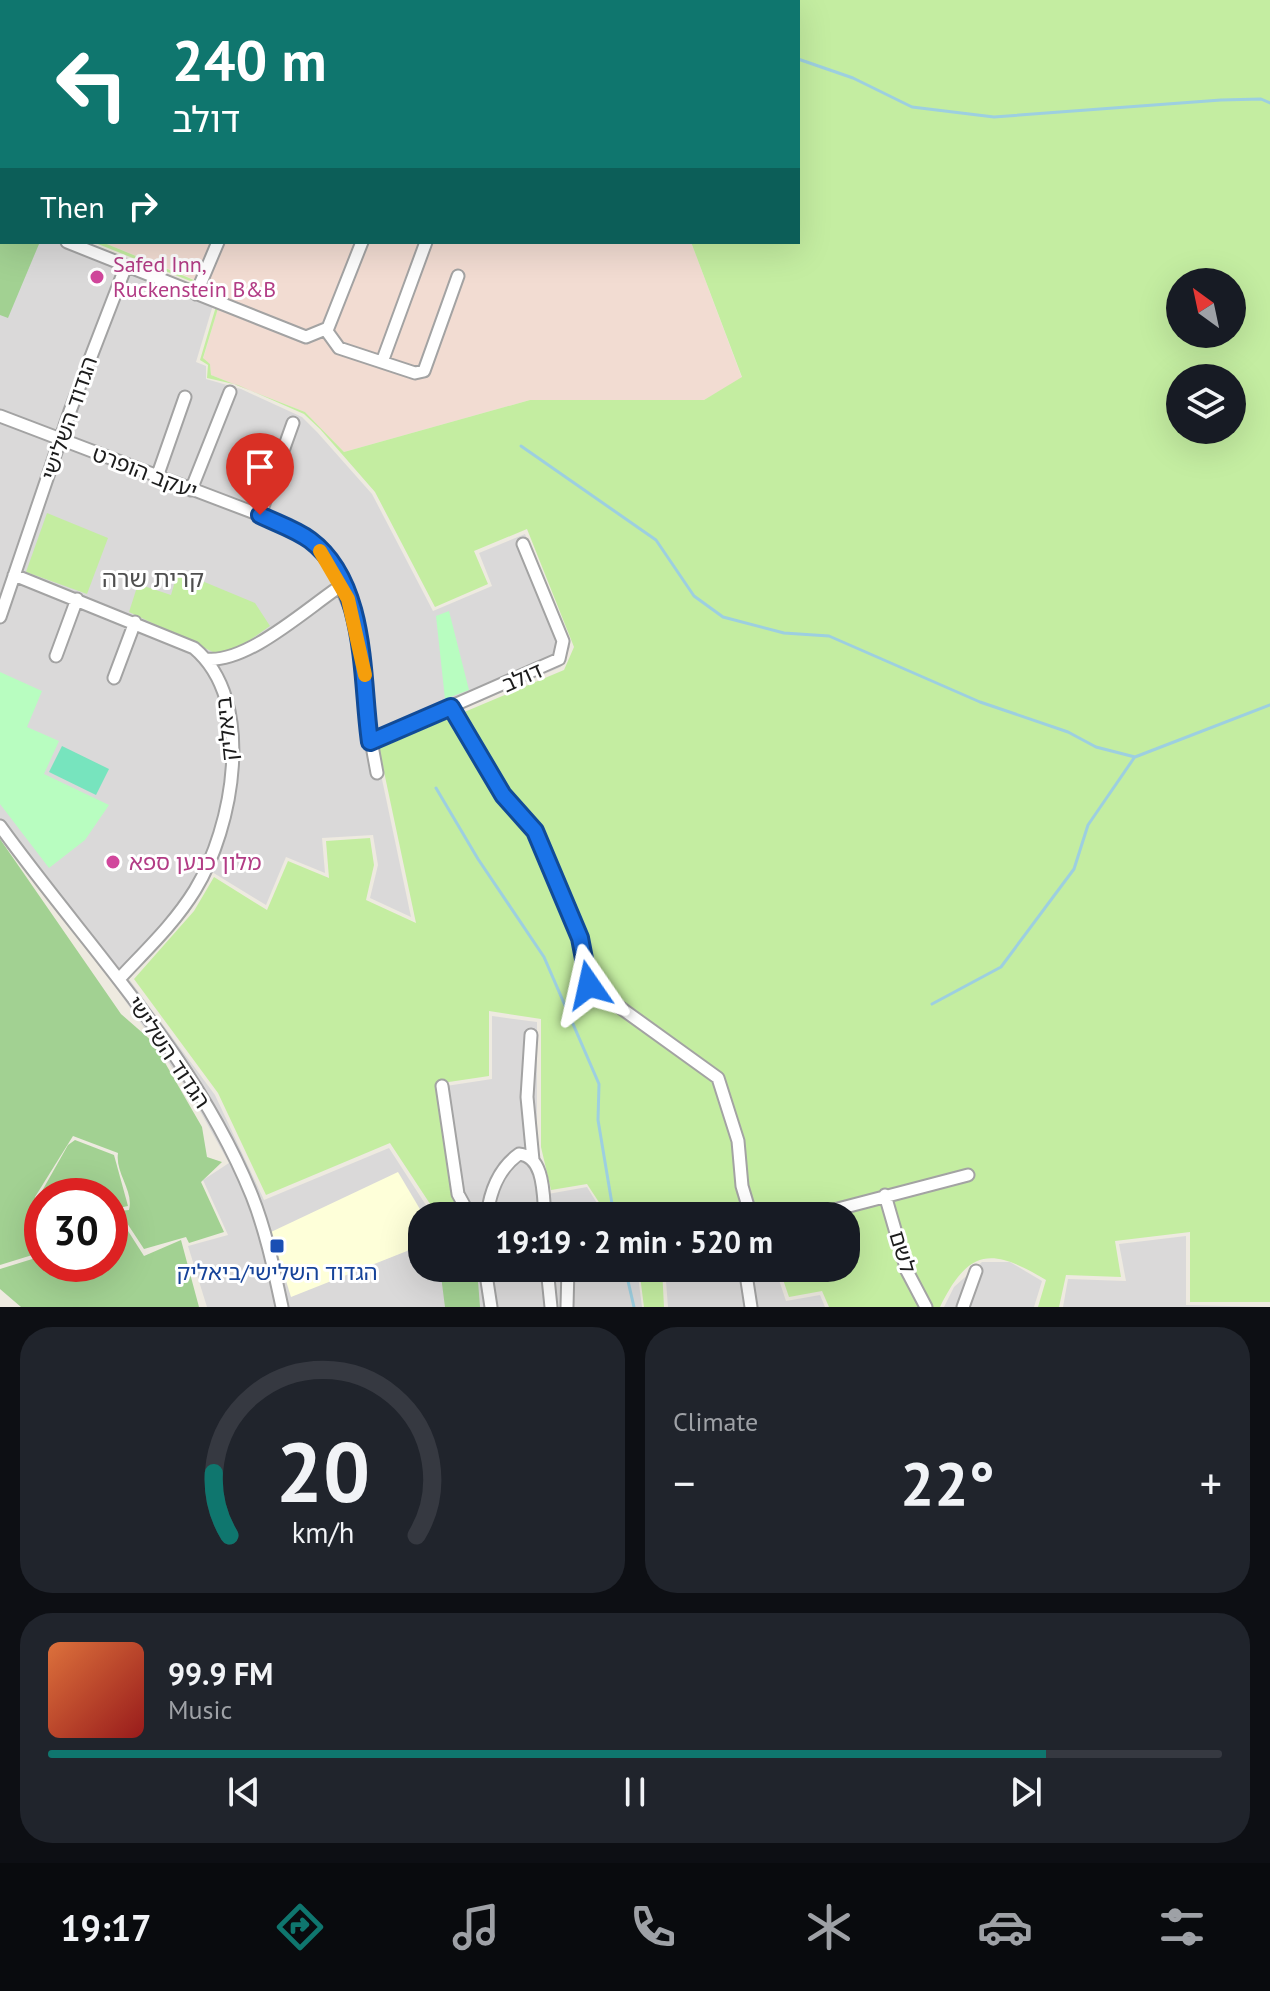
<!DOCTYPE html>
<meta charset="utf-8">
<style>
:root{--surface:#171b24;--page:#20242c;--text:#f1f3f6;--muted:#9ea1a6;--line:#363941;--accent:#0f766e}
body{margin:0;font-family:"PT Sans","Noto Sans Hebrew",sans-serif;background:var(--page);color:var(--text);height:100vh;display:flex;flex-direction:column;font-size:30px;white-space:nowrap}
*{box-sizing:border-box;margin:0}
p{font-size:26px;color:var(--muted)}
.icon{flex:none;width:44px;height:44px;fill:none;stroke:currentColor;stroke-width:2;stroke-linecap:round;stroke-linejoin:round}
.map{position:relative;height:1307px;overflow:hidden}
.drawer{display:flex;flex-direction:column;gap:20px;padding:20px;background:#0d0f14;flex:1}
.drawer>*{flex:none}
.hud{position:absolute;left:0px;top:0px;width:800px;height:244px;box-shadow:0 8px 32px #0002;background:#0f766e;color:#fff;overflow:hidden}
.needle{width:52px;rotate:327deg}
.tools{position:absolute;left:1166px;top:268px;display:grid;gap:16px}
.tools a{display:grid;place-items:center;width:80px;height:80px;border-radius:50%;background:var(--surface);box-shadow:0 8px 32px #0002;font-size:40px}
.speed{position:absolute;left:24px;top:1178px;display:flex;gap:16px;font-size:40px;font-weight:700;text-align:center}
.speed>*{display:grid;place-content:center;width:104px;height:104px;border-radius:50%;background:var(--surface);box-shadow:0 8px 32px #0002;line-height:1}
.speed .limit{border:12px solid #d22;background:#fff;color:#111}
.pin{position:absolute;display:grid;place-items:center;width:68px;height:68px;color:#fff;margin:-82px -34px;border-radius:50% 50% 50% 0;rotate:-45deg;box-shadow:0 0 8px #0007}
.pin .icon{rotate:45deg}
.me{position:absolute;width:88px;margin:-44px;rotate:349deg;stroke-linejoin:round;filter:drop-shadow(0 0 6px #0008)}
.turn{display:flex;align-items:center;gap:28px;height:168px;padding:0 40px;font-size:36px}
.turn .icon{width:104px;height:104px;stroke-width:2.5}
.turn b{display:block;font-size:56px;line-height:68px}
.then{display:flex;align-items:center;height:76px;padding:0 40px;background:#0003;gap:16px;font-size:30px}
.big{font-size:60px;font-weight:600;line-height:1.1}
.drawer .widget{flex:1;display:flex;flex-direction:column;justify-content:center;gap:12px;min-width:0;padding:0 28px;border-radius:32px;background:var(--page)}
.drawer .dial{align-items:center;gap:0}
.dial svg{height:208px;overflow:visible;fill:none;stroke:var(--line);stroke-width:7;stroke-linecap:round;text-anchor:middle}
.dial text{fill:var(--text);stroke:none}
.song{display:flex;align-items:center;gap:24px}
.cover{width:96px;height:96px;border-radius:12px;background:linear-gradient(135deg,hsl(20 70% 55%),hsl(0 70% 35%))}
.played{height:8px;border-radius:4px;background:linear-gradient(90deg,var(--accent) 85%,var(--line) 85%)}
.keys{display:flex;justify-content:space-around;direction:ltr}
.heat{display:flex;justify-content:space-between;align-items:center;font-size:44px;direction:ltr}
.drawer .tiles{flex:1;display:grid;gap:20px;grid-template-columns:1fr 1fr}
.widget:last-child{grid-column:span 2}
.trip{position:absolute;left:408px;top:1202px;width:452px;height:80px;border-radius:32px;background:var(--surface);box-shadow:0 8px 32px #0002;font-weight:600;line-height:80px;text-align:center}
.tabs{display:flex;height:128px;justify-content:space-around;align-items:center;background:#090b0e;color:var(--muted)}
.tabs .icon{width:56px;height:56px}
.tabs .on{color:var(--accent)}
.tabs b{font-size:36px;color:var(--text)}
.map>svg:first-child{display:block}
.residential{fill:#dad9d9}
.education{fill:#feffd9}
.military{fill:#f2dcd2}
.grass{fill:#c4eda1;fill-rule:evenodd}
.forest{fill:#a2d192}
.park{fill:#b8fdc0}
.pitch{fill:#77e4be}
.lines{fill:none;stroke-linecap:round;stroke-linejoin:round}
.stream{stroke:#9dcfe0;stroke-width:3}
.minor-casing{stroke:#a3a3a3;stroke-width:15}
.minor{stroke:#fff;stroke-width:11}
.route-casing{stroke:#114b97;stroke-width:20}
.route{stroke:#1a73e8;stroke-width:14}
.slow{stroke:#f59e0b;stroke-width:14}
.hotel-dot{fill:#d1479c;stroke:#fff;stroke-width:3}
.transit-dot{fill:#1a4fb4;stroke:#fff;stroke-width:3}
.labels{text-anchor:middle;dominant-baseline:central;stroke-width:6;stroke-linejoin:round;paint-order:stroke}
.hotel-label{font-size:22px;fill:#b23c85;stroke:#fff;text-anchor:start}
.street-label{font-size:22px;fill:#1c1c1c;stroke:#fff}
.transit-label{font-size:22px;fill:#164399;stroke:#fff}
.neighbourhood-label{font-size:24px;fill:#4f4f4f;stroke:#fff}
</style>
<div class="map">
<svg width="1270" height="1307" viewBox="0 0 1270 1307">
<rect width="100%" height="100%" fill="#eeeae0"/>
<path class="residential" d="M0 0H76L2 2 0 183Z
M0 209 2 242H83L216 295 196 362 206 366V379L241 389 302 417 317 432 372 494 433 611 492 586 479 553 525 534 570 647 561 667 375 746 411 917 370 898 378 865 373 835 322 838 325 873 286 857 266 905 212 872 191 909 129 979 215 1095 264 1200 389 1148 433 1216H422V1268H637L642 1307H207L188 1246 228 1235 203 1180 229 1163 191 1095 110 979 0 839Z
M492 1016 537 1022V1147L548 1194 587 1187 605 1216H464L446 1086 492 1079Z
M1186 1236V1305L1270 1307H1063L1068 1279 1126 1281 1119 1244Z
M982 1262H1010L1042 1281 1034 1307H944L954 1287Z
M665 1268H775L786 1301 820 1295 825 1307H668Z"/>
<path class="education" d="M398 1172 424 1216 422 1237 407 1251 291 1297 271 1232Z"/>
<path class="military" d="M87 0H737L86 2Z
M102 242H691L742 378 704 400H530L344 452 305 412 211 375 210 364 203 359 223 291Z"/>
<path class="grass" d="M737 0H1270V1302H1190V1232L1115 1241 1121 1277 1066 1275 1059 1307H1038L1046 1280C993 1248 969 1247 940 1307H829L822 1291 789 1297 779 1268H846V1216H762L760 1211 741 1216H608L587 1184 551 1190 541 1147V1019L489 1011V1076L442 1083 461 1213 438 1216 390 1143 266 1195 218 1093 134 979 194 911 214 877 267 910 288 861 329 878 326 841 370 838 374 865 366 900 416 923 379 748 564 670 574 647 527 529 474 551 488 584 435 607 375 492 320 429 304 414 238 385 207 378 208 365 200 360 220 293 93 242H102L223 292 203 358 210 364 211 375 305 412 344 452 530 400H704L742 377 691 242H798V2ZM1180 282H1232V334H1180ZM1180 378H1232V430H1180Z
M47 513 108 538 87 594 26 572Z
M178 571 255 603 270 626 240 647 215 653 129 612 138 584 171 595Z
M639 1268H662L664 1307H644Z"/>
<path class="forest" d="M0 233 2 242 39 244 8 318 0 315Z
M0 839 121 1014 153 1042 202 1127 207 1157 222 1162 201 1182 224 1232 189 1243 186 1237 144 1249 119 1211 129 1210C134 1190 115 1174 118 1153L73 1136 35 1197 42 1252 0 1265Z
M75 1140 114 1155 128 1206 114 1209 144 1256 181 1240 199 1307H21L0 1289V1269L42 1256V1264H110V1196H42V1214L38 1198 68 1145Z
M440 1268H477L480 1307H445Z"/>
<path class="park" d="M449 611 469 690 445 699 436 616Z
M0 672 42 691 27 727 59 741 44 774 109 805 85 840 49 868 0 804Z"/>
<path class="pitch" d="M62 746 109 769 96 795 49 772Z"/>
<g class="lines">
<path class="stream" d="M798 59 853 78 912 107 994 117 1221 100 1261 99 1270 103
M521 446 656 540 694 596 723 617 784 633 829 636 980 702 1068 732 1096 747 1135 757 1270 705
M436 788 478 859 544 957 599 1084 598 1120 614 1216
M932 1004 1001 967 1074 869 1088 825 1134 758
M625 1268 634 1307"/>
<defs>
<path id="minor" d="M360 0 366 2
M30 2 31 0
M82 2V0
M503 2 504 0
M0 16 2 17
M0 219H2
M67 242 306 337 328 328 362 242
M196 294 218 242
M326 330 339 348 415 373 424 371 458 276
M382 362 426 242
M0 416 260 515 311 541 333 568 355 619 364 663 368 724 377 773
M157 477 185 397
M191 490 230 392
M260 515 293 423
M14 575 194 648C257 701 233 828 195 890 174 924 146 950 119 979
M0 617 70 411 126 266
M56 656 77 599
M206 659C247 664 307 608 342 585
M114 678 135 622
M451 707 503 795 535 831 580 938 589 985 718 1078 738 1141 742 1186 751 1216
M370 742 559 659 563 641 523 544
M0 826C88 948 195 1055 252 1196 266 1231 274 1270 282 1307
M531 1035 527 1097 533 1160
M442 1086 458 1194 470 1216
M885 1195 907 1271 926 1307
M487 1216C490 1191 498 1169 519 1154 545 1156 543 1196 545 1216
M811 1216 968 1175
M485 1268 491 1307
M547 1268 551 1307
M745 1268 751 1307
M567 1307 568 1268
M963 1307 976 1271"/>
</defs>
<use href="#minor" class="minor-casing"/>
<use href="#minor" class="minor"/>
</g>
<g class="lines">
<defs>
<path id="route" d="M260 515C276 523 295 529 310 540 368 583 361 679 370 742L451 707 503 795 535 831 580 938 589 985"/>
</defs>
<use href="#route" class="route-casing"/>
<use href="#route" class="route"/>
<path class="slow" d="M320 551 348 599 365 675"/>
</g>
<g class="hotel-dot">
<circle cx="97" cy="277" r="8"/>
<circle cx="113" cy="862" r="8"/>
</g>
<rect class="transit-dot" x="269" y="1238" width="16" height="16" rx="4"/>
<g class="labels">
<g class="hotel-label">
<text x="113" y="264">Safed Inn,<tspan x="113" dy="25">Ruckenstein B&amp;B</tspan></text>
<text x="129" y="862">מלון כנען ספא</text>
</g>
<g class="street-label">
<text transform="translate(69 418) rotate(-71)">הגדוד השלישי</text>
<text transform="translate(145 472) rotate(21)">יעקב הופרט</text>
<text transform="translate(522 677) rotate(-24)">דולב</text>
<text transform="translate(226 729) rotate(-96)">ביאליק</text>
<text transform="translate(169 1052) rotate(56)">הגדוד השלישי</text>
<text transform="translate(903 1252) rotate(73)">לשם</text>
</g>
<g class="transit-label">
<text x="277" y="1272">הגדוד השלישי/ביאליק</text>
</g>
<g class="neighbourhood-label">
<text x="153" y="578">קרית שרה</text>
</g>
</g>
</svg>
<div class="tools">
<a><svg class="needle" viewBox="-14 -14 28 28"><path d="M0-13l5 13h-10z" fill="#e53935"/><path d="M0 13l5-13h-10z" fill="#9ea1a6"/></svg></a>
<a><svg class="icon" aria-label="layers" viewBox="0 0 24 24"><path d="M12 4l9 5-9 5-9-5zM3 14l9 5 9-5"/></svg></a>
</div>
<div class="speed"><div class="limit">30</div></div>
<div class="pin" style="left:260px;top:515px;background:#d93025"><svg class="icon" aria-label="arrive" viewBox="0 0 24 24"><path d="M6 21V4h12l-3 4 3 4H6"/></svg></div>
<svg class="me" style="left:589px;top:985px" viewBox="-20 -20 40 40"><path d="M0-17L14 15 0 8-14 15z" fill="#1a73e8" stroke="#fff" stroke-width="4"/></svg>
<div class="trip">19:19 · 2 min · 520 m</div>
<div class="hud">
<div class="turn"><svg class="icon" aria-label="left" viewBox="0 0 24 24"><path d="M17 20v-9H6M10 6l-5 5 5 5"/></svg><div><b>240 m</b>דולב</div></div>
<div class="then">Then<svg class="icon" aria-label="right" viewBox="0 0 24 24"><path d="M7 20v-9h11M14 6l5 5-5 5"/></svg></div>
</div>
</div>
<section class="drawer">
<div class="tiles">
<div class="widget dial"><svg viewBox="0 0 100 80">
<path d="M14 69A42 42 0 1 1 86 69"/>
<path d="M14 69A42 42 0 0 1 8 45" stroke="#0f766e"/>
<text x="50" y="56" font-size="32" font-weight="700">20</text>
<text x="50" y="72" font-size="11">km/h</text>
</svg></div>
<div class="widget"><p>Climate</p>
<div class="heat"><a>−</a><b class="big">22°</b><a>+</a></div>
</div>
<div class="widget">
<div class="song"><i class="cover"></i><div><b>99.9 FM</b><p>Music</p></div></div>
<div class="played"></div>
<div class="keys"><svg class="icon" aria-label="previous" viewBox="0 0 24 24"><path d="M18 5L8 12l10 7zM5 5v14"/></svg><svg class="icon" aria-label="pause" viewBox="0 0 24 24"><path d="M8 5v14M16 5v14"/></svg><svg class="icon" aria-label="next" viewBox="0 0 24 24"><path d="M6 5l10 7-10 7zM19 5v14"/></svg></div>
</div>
</div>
</section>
<nav class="tabs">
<b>19:17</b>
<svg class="icon on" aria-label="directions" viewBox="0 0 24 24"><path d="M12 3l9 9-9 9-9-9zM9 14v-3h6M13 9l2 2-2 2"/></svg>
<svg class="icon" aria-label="music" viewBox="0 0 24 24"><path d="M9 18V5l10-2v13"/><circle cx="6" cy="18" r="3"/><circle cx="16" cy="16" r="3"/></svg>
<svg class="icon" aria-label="phone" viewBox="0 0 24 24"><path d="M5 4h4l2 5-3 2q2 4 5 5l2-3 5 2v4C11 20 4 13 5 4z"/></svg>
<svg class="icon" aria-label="climate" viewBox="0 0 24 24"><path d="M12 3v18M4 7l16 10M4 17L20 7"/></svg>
<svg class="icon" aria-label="car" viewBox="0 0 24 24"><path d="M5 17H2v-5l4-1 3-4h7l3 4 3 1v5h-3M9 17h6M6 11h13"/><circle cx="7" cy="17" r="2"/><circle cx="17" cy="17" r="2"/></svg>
<svg class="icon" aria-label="filters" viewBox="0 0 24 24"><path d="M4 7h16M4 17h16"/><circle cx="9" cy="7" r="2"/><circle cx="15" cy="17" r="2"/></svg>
</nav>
